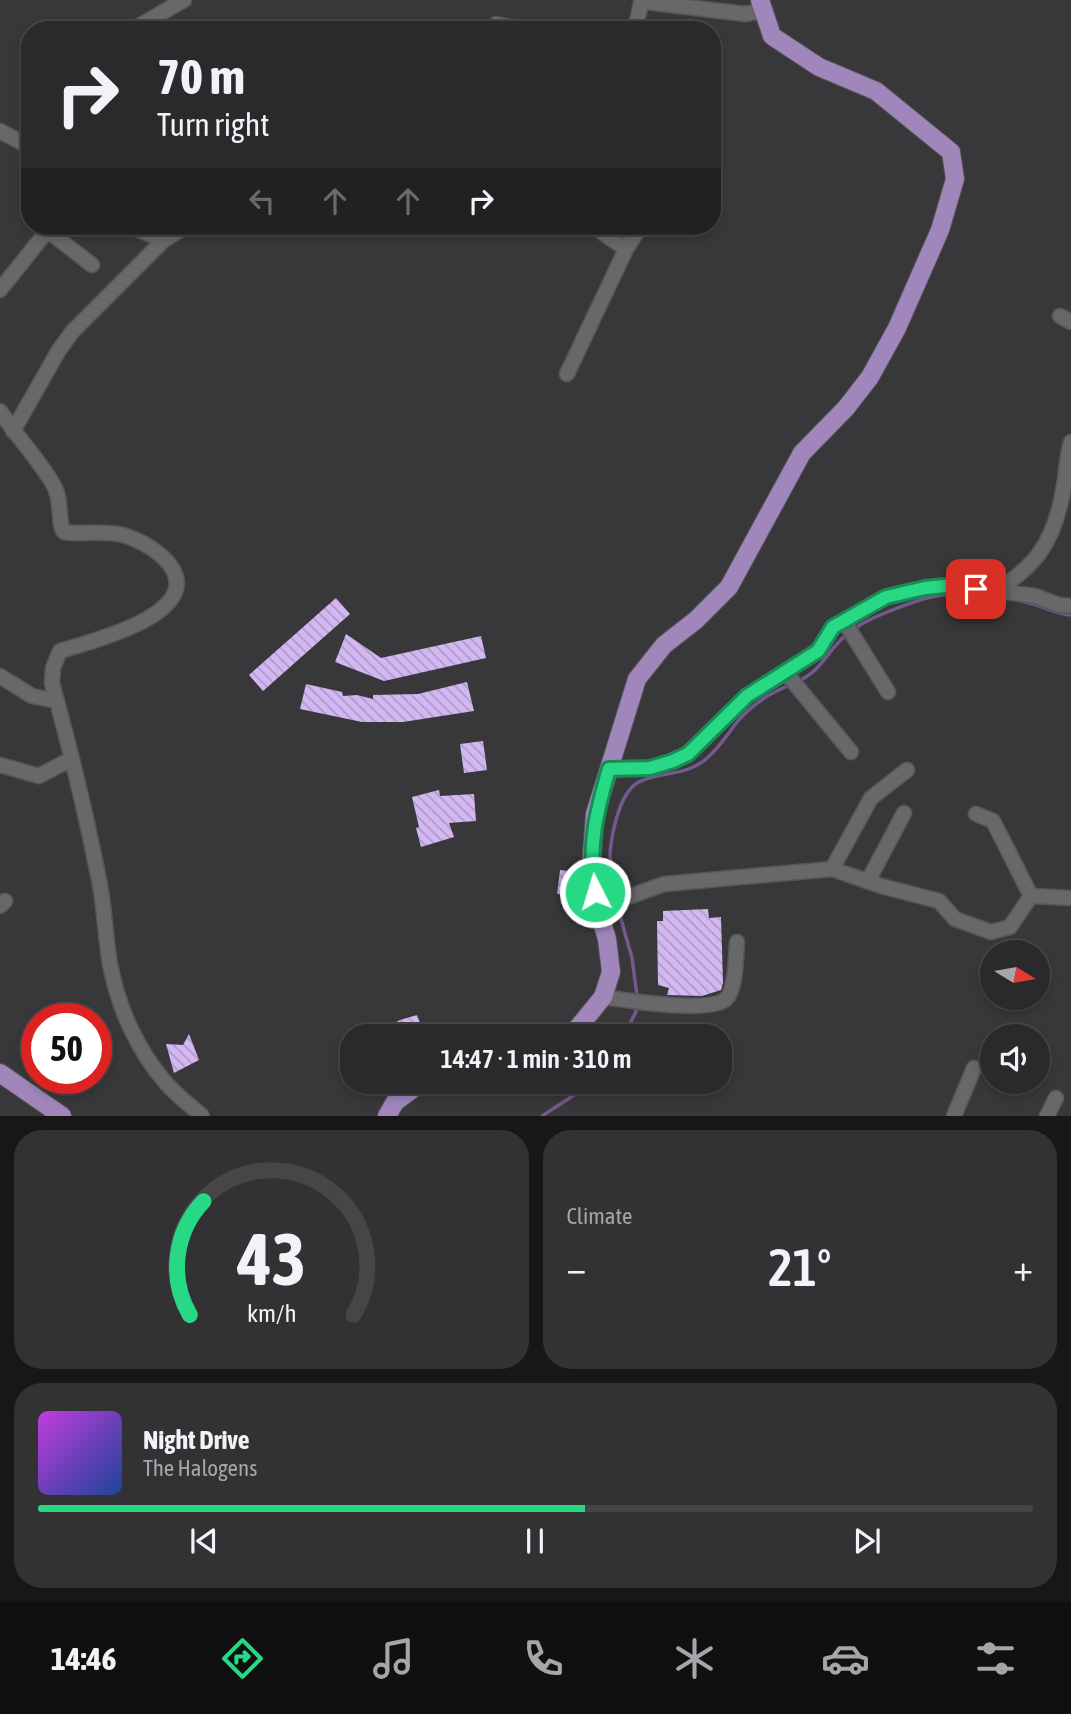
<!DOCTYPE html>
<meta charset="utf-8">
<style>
:root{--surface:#2a292b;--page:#323133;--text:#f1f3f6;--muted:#a5a6a9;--line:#464547;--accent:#27d885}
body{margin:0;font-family:"Asap Condensed",sans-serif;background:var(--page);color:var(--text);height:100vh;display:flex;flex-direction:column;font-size:26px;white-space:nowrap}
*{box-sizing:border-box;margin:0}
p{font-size:23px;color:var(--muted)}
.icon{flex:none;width:38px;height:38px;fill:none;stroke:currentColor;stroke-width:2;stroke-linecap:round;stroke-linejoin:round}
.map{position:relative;height:1116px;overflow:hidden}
.drawer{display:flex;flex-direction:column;gap:14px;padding:14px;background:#171718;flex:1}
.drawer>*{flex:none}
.banner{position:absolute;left:21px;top:21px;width:700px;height:214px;border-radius:28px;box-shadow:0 4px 10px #0003,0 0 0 2px var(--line);background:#2a292b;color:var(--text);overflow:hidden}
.needle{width:46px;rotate:101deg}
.fabs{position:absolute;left:980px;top:940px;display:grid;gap:14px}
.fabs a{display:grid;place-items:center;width:70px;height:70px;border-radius:50%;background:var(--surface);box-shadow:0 4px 10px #0003,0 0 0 2px var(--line);font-size:35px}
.speed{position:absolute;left:21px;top:1003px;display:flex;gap:14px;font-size:35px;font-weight:700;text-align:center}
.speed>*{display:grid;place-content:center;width:91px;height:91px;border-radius:50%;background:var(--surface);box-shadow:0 4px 10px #0003,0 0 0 2px var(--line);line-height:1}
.speed .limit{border:10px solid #d22;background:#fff;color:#111}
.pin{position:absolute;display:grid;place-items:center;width:60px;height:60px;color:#fff;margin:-30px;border-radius:14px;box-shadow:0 4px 10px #0006}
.me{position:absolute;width:77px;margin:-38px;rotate:355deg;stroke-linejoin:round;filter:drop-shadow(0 0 5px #0008)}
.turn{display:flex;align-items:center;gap:24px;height:147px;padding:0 21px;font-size:32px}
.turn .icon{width:91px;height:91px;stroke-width:2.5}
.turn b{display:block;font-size:49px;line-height:60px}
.lanes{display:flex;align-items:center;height:66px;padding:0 21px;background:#0003;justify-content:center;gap:35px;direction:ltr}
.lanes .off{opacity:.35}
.big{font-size:52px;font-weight:600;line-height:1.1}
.drawer .card{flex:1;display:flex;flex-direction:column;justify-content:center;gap:10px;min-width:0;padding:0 24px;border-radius:28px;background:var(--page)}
.drawer .dial{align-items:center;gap:0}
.dial svg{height:182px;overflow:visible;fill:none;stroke:var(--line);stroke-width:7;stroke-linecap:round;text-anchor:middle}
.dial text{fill:var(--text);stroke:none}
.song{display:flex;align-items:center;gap:21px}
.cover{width:84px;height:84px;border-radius:10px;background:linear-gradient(135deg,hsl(290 70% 55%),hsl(220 70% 35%))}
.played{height:7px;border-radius:4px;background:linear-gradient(90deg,var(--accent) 55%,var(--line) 55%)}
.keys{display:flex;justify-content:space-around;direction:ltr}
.heat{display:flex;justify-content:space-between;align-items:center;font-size:38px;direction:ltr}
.drawer .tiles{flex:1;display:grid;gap:14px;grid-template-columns:1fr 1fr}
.card:last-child{grid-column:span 2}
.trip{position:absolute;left:340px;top:1024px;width:392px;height:70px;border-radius:28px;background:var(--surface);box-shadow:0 4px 10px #0003,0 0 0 2px var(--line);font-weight:600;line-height:70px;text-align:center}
.tabs{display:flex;height:112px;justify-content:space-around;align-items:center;background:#111011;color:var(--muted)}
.tabs .icon{width:49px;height:49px}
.tabs .on{color:var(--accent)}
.tabs b{font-size:32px;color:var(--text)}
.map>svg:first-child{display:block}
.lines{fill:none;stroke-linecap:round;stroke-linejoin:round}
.stream{stroke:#73598e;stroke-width:3.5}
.building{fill:url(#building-back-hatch)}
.minor-casing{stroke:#555456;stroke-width:17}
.major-casing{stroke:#555456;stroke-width:20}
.minor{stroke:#686769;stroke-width:14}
.major{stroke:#a086bb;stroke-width:18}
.route-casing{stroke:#198c56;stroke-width:18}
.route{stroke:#27d885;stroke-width:12}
</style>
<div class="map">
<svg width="1071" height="1116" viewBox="0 0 1071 1116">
<defs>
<pattern id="building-back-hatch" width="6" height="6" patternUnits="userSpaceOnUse" patternTransform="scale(1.75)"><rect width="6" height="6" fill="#d3b7f2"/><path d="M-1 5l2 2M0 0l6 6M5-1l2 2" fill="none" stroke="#af9ac6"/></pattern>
</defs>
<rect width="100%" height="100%" fill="#383739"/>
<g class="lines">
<path class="stream" d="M855 628C873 616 920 598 942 595 963 593 1009 597 1029 603 1044 606 1055 614 1071 615
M797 682C823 670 826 652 846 635
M614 891C613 879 610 865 610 853 612 832 620 789 641 781 665 771 686 776 706 759 719 748 727 735 737 722 752 704 770 693 790 685
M615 898 632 958 637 996
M623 1036 636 1012V1004
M542 1116 588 1086 591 1082"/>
</g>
<path class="building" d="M336 598 350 614 263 691 249 675Z
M346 634 381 658 481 636 486 658 384 681 335 662Z
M467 682 474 711 403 722H362L300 709 306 684 342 692 343 696 357 695 373 699V695L418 694Z
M483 741 487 770 464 773 460 744Z
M439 790 440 796 474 794 476 821 449 823 454 837 421 847 416 828 419 827 412 797Z
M560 870 580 872 583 887 582 897 557 894Z
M708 909 709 918 721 917 723 983 721 990 702 996 667 995 669 988 658 985 657 921H663V911Z
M417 1015 423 1031 415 1036H398L393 1024 400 1020Z
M189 1034 199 1060 174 1073 166 1044 183 1045Z"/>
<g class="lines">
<defs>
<path id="minor" d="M496 24 525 30
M132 30 184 0
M635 30 641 3 646 2 745 14 763 11
M0 131 30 147
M129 226 164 240
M593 226 626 249
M47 230 92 265
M0 290 51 226
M1060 316 1071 322
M567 374 626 249 641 226
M0 411C16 436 38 458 53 484 63 500 57 523 64 532 83 535 105 530 123 535 140 540 162 552 172 568 201 615 89 642 60 651L53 668 52 683C70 748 86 814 99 880 105 908 105 936 110 964 118 1007 137 1050 166 1083 176 1095 190 1105 202 1116
M13 431 59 350 73 331 164 240 186 226
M997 590C1035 566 1051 545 1061 501 1066 481 1066 461 1071 442
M844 621 888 692
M786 673 851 752
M0 676 32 696 57 701
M0 765 39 776 71 759
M609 769 650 768 673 761 688 754 747 696 818 651 833 627 886 597 925 588 955 585 1035 596 1059 605 1071 606
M976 814 993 821 1031 896
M832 869 871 798 907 770
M868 881 904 813
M595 892 631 896 664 884 832 869 881 886 939 901 955 919 991 932 1010 927 1031 896 1071 898
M0 906 5 901
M603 997C626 1000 709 1014 726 999 736 990 736 956 737 942
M954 1116 974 1068
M1047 1116 1056 1098"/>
<path id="major" d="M565 1036 576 1030 603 997 611 972 607 939 598 909 591 867 595 814 637 679 664 645 696 620 729 587 802 453 846 408 870 377 897 328 940 230 955 179 951 152 876 91 819 67 772 36 760 0
M0 1073 62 1116
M387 1116 395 1102 422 1082"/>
</defs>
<use href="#minor" class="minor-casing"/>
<use href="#major" class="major-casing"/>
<use href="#minor" class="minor"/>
<use href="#major" class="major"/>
</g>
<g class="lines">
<defs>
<path id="route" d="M595 892C588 846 596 813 609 769L650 768 673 761 688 754 747 696 818 651 833 627 886 597 925 588 955 585 976 589"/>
</defs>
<use href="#route" class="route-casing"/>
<use href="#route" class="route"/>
</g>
</svg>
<div class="fabs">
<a><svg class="needle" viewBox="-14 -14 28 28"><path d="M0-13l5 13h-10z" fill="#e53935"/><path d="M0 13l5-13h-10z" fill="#a5a6a9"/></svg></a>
<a><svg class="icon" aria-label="sound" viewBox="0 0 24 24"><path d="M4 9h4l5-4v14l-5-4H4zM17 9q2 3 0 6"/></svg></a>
</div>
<div class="speed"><div class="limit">50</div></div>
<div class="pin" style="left:976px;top:589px;background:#d93025"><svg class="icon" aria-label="arrive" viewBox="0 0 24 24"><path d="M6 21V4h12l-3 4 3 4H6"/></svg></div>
<svg class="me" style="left:595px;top:892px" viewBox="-20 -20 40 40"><circle r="17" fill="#27d885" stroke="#fff" stroke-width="3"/><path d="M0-11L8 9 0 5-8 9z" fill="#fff"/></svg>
<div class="trip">14:47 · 1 min · 310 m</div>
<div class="banner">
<div class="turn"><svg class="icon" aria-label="right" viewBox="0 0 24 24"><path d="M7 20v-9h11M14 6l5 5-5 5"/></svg><div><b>70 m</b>Turn right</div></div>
<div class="lanes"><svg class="icon off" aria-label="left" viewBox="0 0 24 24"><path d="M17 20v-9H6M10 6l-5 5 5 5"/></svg><svg class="icon off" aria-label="ahead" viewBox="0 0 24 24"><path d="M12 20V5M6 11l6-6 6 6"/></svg><svg class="icon off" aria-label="ahead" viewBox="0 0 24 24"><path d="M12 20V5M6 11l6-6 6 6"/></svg><svg class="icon" aria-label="right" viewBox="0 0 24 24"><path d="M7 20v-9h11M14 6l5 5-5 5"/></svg></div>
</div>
</div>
<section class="drawer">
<div class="tiles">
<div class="card dial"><svg viewBox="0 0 100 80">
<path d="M14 69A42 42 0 1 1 86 69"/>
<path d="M14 69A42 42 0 0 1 20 19" stroke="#27d885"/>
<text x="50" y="56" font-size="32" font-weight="700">43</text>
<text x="50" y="72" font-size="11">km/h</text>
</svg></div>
<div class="card"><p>Climate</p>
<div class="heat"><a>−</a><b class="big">21°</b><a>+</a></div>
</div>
<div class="card">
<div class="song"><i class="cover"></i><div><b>Night Drive</b><p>The Halogens</p></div></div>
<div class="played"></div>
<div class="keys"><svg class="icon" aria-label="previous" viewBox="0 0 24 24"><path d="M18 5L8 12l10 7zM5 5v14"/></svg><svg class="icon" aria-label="pause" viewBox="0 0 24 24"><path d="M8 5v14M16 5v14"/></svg><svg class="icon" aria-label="next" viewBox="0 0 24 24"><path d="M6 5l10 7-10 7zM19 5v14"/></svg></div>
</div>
</div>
</section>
<nav class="tabs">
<b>14:46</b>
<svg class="icon on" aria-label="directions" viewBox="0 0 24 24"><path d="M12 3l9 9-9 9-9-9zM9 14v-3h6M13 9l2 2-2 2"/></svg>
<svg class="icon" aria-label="music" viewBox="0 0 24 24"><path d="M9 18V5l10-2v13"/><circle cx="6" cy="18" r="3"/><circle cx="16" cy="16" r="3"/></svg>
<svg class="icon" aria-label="phone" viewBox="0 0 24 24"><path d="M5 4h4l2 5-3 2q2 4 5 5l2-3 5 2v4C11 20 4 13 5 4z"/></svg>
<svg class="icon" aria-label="climate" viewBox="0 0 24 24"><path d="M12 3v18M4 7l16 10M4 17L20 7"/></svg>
<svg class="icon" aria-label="car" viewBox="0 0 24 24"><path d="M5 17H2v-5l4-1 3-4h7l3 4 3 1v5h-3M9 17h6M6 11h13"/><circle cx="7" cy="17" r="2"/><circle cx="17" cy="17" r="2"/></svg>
<svg class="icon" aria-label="filters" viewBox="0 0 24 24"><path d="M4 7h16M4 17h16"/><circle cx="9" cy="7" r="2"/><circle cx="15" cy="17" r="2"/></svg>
</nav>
